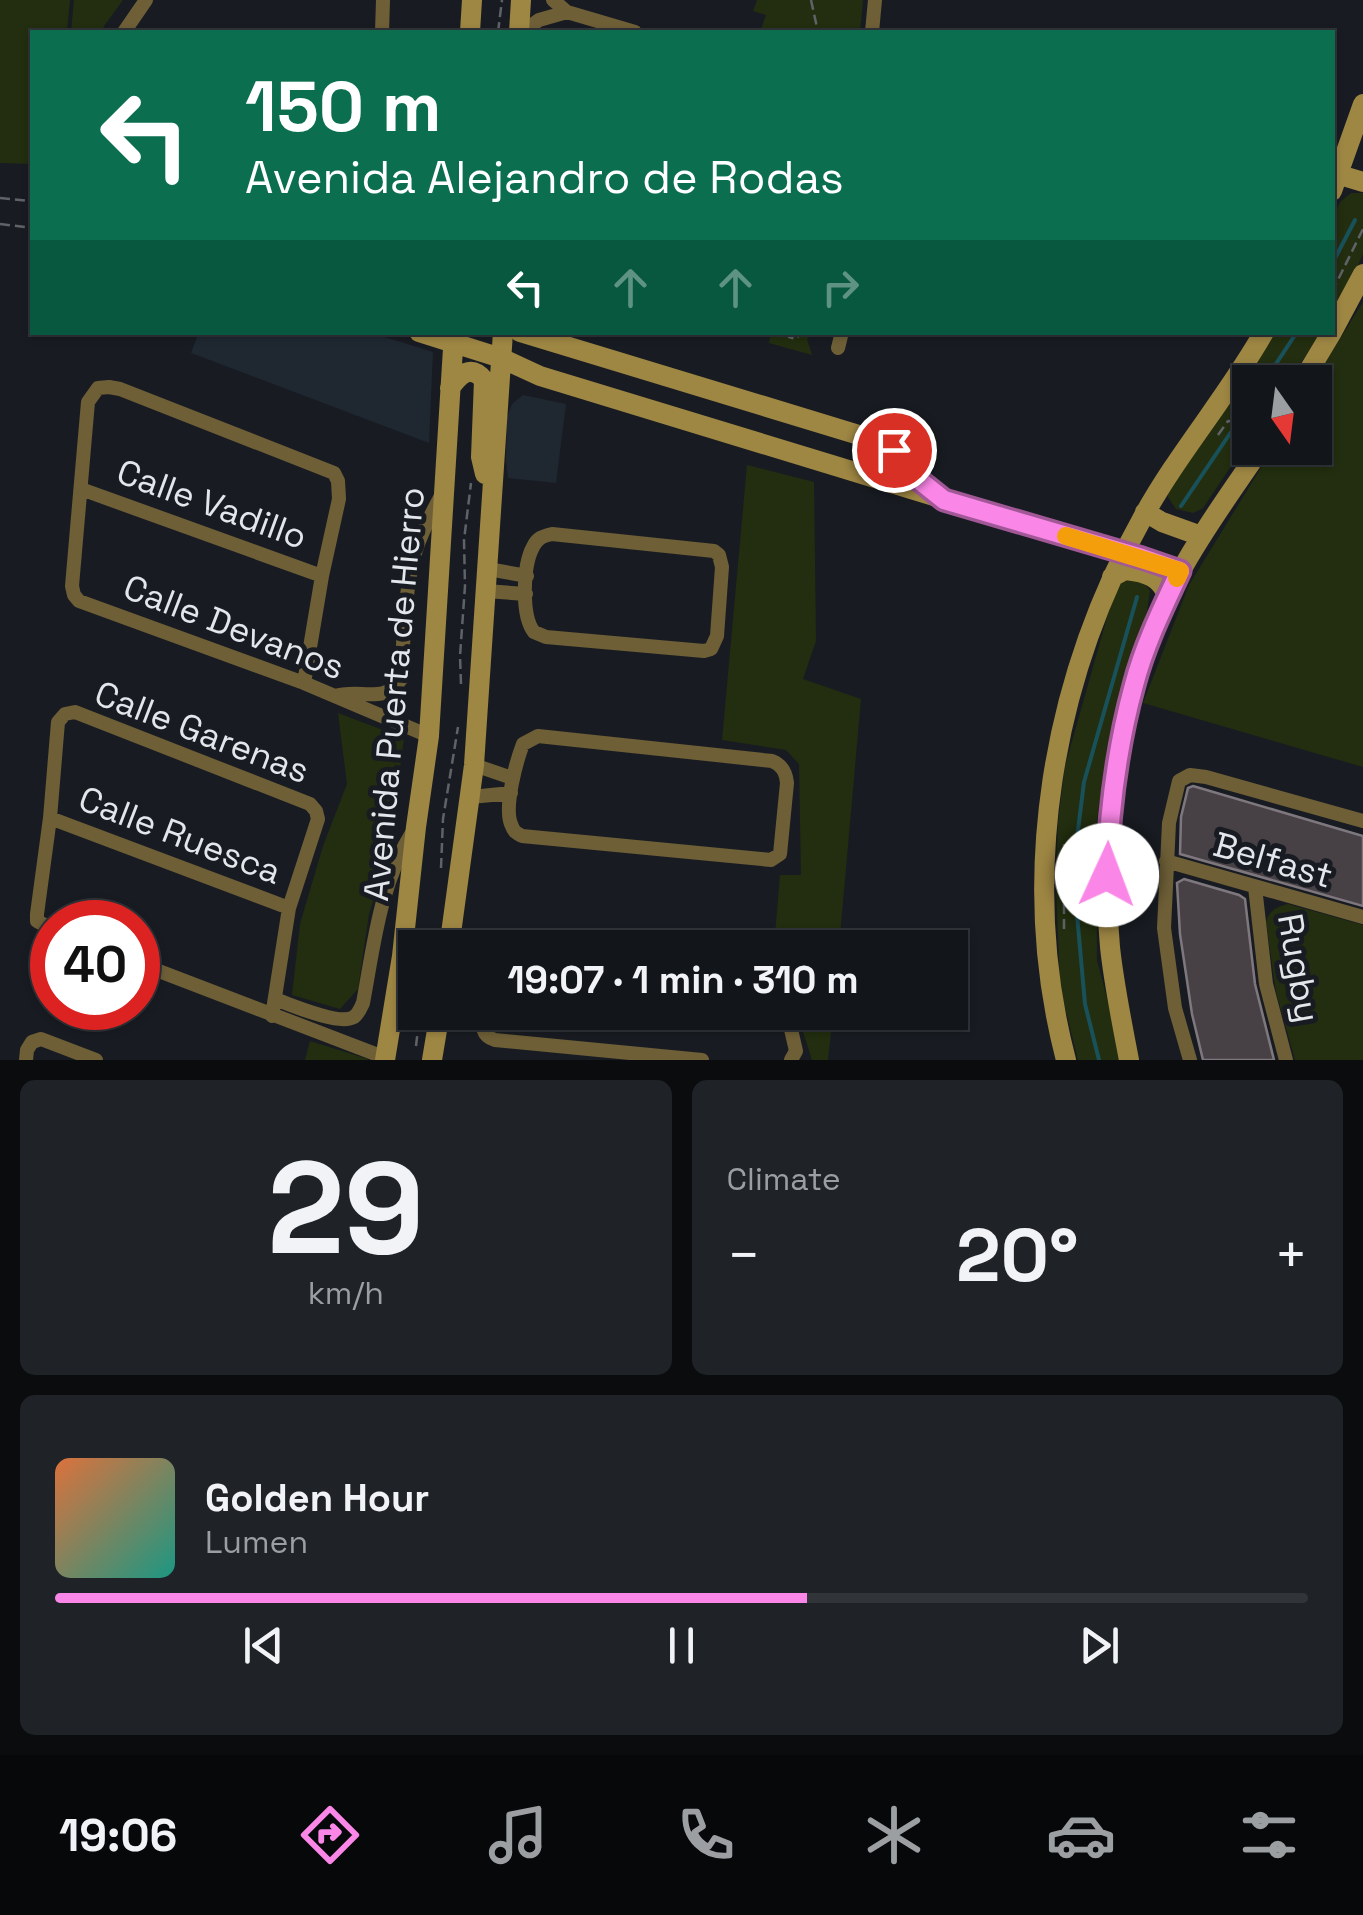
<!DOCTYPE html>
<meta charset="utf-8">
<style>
:root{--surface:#12151a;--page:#1f2227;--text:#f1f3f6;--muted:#9c9fa2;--line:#313439;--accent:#fa87e7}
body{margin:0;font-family:"Space Grotesk",sans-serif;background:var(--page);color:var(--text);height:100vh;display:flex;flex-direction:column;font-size:38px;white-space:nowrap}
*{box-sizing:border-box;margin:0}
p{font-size:32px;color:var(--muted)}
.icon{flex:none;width:55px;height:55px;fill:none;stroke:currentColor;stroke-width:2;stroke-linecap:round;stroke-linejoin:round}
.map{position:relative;height:1060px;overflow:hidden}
.drawer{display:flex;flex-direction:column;gap:20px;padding:20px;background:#0a0c0e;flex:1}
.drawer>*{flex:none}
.top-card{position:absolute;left:30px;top:30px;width:1305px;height:305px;border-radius:0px;box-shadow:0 2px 8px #0004,0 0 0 2px var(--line);background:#0b6e4f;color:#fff;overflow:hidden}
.needle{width:65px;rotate:166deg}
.tools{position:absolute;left:1232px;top:365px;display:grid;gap:20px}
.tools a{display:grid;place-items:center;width:100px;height:100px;border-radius:0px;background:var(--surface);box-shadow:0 2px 8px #0004,0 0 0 2px var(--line);font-size:50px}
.speed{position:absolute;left:30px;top:900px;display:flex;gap:20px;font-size:50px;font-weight:700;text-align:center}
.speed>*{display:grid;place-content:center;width:130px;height:130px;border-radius:50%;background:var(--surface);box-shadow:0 2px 8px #0004,0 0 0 2px var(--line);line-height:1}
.speed .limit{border:15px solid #d22;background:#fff;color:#111}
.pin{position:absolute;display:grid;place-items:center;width:85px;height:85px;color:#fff;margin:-42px;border:5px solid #fff;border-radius:50%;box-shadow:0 2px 10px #0007}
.me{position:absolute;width:110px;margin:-55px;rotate:2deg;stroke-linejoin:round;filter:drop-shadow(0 0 8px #0008)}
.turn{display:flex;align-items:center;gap:35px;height:210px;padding:0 50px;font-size:45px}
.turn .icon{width:130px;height:130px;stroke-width:2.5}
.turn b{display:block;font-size:70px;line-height:85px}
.lanes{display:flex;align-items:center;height:95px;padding:0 50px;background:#0003;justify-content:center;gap:50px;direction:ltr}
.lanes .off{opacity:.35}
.big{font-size:75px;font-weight:700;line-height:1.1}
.drawer .tile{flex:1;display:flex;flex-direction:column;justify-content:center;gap:15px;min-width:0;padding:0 35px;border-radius:15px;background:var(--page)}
.drawer .dial{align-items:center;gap:0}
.dial b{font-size:130px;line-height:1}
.song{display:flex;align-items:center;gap:30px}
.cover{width:120px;height:120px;border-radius:15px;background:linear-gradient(135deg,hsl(20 70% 55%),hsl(170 70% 35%))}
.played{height:10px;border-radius:5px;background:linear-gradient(90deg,var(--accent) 60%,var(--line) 60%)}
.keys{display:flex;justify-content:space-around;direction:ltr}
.heat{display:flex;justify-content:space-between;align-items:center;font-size:55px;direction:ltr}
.drawer .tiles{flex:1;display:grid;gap:20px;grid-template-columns:1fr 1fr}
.tile:last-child{grid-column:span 2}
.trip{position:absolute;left:398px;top:930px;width:570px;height:100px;border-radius:0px;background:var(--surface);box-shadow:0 2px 8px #0004,0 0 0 2px var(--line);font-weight:700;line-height:100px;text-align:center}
.dock{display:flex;height:160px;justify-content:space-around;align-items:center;background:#07080a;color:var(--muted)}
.dock .icon{width:70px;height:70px}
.dock .on{color:var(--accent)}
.dock b{font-size:45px;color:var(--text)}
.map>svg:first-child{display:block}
.built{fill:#1f2731}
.green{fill:#222e0f}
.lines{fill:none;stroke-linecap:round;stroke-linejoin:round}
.stream{stroke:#19515b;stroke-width:4}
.building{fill:#474146;stroke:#7e787e;stroke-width:2.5}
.path{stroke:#5f6368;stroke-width:2.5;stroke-dasharray:10 5;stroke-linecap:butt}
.street{stroke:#6e5f37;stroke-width:14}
.secondary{stroke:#9e8643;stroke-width:20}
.route-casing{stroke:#a25896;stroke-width:25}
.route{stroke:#fa87e7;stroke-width:18}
.slow{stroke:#f59e0b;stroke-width:18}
.labels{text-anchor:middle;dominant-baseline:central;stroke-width:10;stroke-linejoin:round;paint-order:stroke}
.street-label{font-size:35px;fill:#e3e6ea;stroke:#181c22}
</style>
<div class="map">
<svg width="1363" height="1060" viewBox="0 0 1363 1060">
<rect width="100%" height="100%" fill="#181c22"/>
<path class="built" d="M199 332 372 333 433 352 429 443 191 353Z
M523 395 566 404 556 483 508 478 506 460 507 417 512 404Z"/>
<path class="green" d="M0 0H70L67 32H32V164L0 163Z
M74 0H123L104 26 102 32H71Z
M757 0H863L860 32H760L766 15 753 11Z
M1351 193H1363V254L1343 298 1333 315V218L1340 202Z
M1363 302V767L1143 703 1189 585 1273 448H1315L1313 382Z
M771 333H813L807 339 812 355 769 343Z
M1274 333H1321L1288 382H1250V438L1203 508 1193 513 1176 509 1168 497 1167 488Z
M747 465 814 482 816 641 803 679 861 699 839 947H774L780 875H801L799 764 786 750 722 740Z
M1141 576 1150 591 1147 611 1107 747 1096 829 1097 960 1123 1060H1078L1060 987 1056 882 1058 822 1065 766 1117 582Z
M338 713 404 738 390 849 369 914 358 989 340 1009 292 995 300 924 323 846 347 784Z
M1288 904 1363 925V1060H1295L1276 992 1266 922C1270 910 1276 907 1288 904Z
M797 1013H833L828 1060H812Z
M310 1041 368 1059 367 1060H305Z"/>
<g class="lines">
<path class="stream" d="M1332 264 1355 220
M1264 382 1297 332
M1181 506 1250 404
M1099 1060 1085 1004 1073 870 1084 782 1137 597"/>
</g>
<path class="building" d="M1193 786 1363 836V906L1180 854 1181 817 1188 788Z
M1184 879 1239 895 1245 899 1255 984 1274 1060H1203L1192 1014 1180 934 1177 883Z"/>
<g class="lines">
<path class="path" d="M811 0 818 32
M498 32 502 0
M0 198 30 201
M0 224 25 227
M1332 292 1363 229
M787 332 789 337 796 339 802 332
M1218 435 1228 421 1250 422
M461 684 460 656 465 586 464 540 471 483
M441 868 443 819 458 727
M1064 929V842
M416 1046 420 1012"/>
<path class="street" d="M553 0 567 12 635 32
M124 32 146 0
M382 32 383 0
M522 32 539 20 567 12
M872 32 875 0
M838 348 842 332
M81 489 322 576
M552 534 714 551 719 555 722 567 717 636 711 649 704 651 546 637 534 632C521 616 523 565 533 547 537 538 543 536 552 534Z
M488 569 527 576
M486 591 526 594
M304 683 322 576 339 499 338 481 334 473 120 389 109 387 98 388 88 402 72 586 74 595 79 601 304 683 429 736
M335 696C360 688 385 705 401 679 404 637 404 593 415 553 421 533 431 514 441 496
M538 736 772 761C782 765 786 772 787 783L780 854 771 860 522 836C515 832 514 832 511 824 504 807 516 762 523 744Z
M474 765 512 778
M471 797 511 793
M50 818 289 908
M1166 861 1363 917
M1255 887 1266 984 1286 1060
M52 929 37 921V914L50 818 58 722 65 714 75 712 310 804 316 811 318 819 289 908 272 1016
M494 948 501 940 508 938 595 948
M138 963 386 1058
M275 999C292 1005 339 1026 354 1017 359 1013 360 1009 363 1003 374 944 380 883 413 831
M483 1012C482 1025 481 1036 495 1040L702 1060
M787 1012 796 1051 791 1060
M26 1060 27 1050 32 1042 41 1039 96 1060
M1190 1060 1175 1008 1164 928 1169 823 1179 781 1190 775 1206 777 1363 821"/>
<path class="secondary" d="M470 32 472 0
M519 32 521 0
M1340 175 1363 182
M1332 191 1363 104
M419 332 501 358 540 376 1180 571
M520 332 872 439 894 450 909 473 930 491
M1332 332 1363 274
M1302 382 1332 332
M450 388C460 374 471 364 484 380L481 457 485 474
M1145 512 1162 522 1201 536
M1112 577 1125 570C1146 572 1161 577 1168 597
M449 948 474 765 503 332
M385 1060 402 956 416 827 429 736 454 332
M432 1060 440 1012
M1066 1060C1018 877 1052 680 1143 517 1178 453 1228 396 1264 332
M1129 1060C1122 1023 1114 985 1110 947 1098 822 1120 679 1182 569 1205 527 1234 488 1261 448"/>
</g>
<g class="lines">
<defs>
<path id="route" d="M894 450 909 472 944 500 1142 558 1180 571C1163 607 1144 646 1134 685 1117 747 1109 811 1107 875"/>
</defs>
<use href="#route" class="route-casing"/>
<use href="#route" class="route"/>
<path class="slow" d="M1066 536 1180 571 1177 578"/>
</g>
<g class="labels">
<g class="street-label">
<text transform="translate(212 504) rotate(20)">Calle Vadillo</text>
<text transform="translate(234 627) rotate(21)">Calle Devanos</text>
<text transform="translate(394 694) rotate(-85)">Avenida Puerta de Hierro</text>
<text transform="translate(202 732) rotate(21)">Calle Garenas</text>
<text transform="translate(180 835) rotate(21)">Calle Ruesca</text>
<text transform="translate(1273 860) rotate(16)">Belfast</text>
<text transform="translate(1299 968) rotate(80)">Rugby</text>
</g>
</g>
</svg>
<div class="tools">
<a><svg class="needle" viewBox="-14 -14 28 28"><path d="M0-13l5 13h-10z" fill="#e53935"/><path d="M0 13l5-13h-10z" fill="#9c9fa2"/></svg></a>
</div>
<div class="speed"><div class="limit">40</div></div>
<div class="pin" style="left:894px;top:450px;background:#d93025"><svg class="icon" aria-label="arrive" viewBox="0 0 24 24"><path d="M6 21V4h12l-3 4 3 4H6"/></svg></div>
<svg class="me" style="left:1107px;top:875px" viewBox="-20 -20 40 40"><circle r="19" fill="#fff"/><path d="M0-13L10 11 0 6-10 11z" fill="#fa87e7"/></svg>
<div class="trip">19:07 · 1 min · 310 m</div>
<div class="top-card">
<div class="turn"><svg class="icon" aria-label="left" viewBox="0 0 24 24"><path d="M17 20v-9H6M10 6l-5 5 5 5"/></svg><div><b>150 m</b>Avenida Alejandro de Rodas</div></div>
<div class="lanes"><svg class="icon" aria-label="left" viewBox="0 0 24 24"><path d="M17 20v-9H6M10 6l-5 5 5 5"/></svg><svg class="icon off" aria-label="ahead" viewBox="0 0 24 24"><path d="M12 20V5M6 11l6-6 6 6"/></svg><svg class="icon off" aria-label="ahead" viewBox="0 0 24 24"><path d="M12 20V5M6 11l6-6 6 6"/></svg><svg class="icon off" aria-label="right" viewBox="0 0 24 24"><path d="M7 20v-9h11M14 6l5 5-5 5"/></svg></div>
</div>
</div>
<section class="drawer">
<div class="tiles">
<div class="tile dial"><b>29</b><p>km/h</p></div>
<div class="tile"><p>Climate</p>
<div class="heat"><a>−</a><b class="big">20°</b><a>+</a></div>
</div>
<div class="tile">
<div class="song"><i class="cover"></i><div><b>Golden Hour</b><p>Lumen</p></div></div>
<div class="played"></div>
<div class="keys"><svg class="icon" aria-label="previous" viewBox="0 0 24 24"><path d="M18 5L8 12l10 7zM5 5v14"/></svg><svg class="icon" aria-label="pause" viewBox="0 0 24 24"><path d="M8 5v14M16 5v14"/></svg><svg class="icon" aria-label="next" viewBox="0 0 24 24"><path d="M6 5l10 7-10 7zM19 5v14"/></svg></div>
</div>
</div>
</section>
<nav class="dock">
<b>19:06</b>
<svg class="icon on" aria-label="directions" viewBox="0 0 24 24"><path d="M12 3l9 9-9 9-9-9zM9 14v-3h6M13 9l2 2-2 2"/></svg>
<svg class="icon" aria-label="music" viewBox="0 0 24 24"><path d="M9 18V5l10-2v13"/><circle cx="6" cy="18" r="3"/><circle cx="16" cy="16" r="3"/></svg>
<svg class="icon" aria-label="phone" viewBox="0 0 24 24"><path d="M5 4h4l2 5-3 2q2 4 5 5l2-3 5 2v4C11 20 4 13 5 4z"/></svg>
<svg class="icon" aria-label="climate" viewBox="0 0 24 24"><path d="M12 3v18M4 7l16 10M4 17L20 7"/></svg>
<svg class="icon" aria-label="car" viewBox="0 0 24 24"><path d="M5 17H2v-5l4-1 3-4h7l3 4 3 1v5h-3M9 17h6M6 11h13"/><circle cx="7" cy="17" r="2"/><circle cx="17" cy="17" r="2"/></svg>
<svg class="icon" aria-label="filters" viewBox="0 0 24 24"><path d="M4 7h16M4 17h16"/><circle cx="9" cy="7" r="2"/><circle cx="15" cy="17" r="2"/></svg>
</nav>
